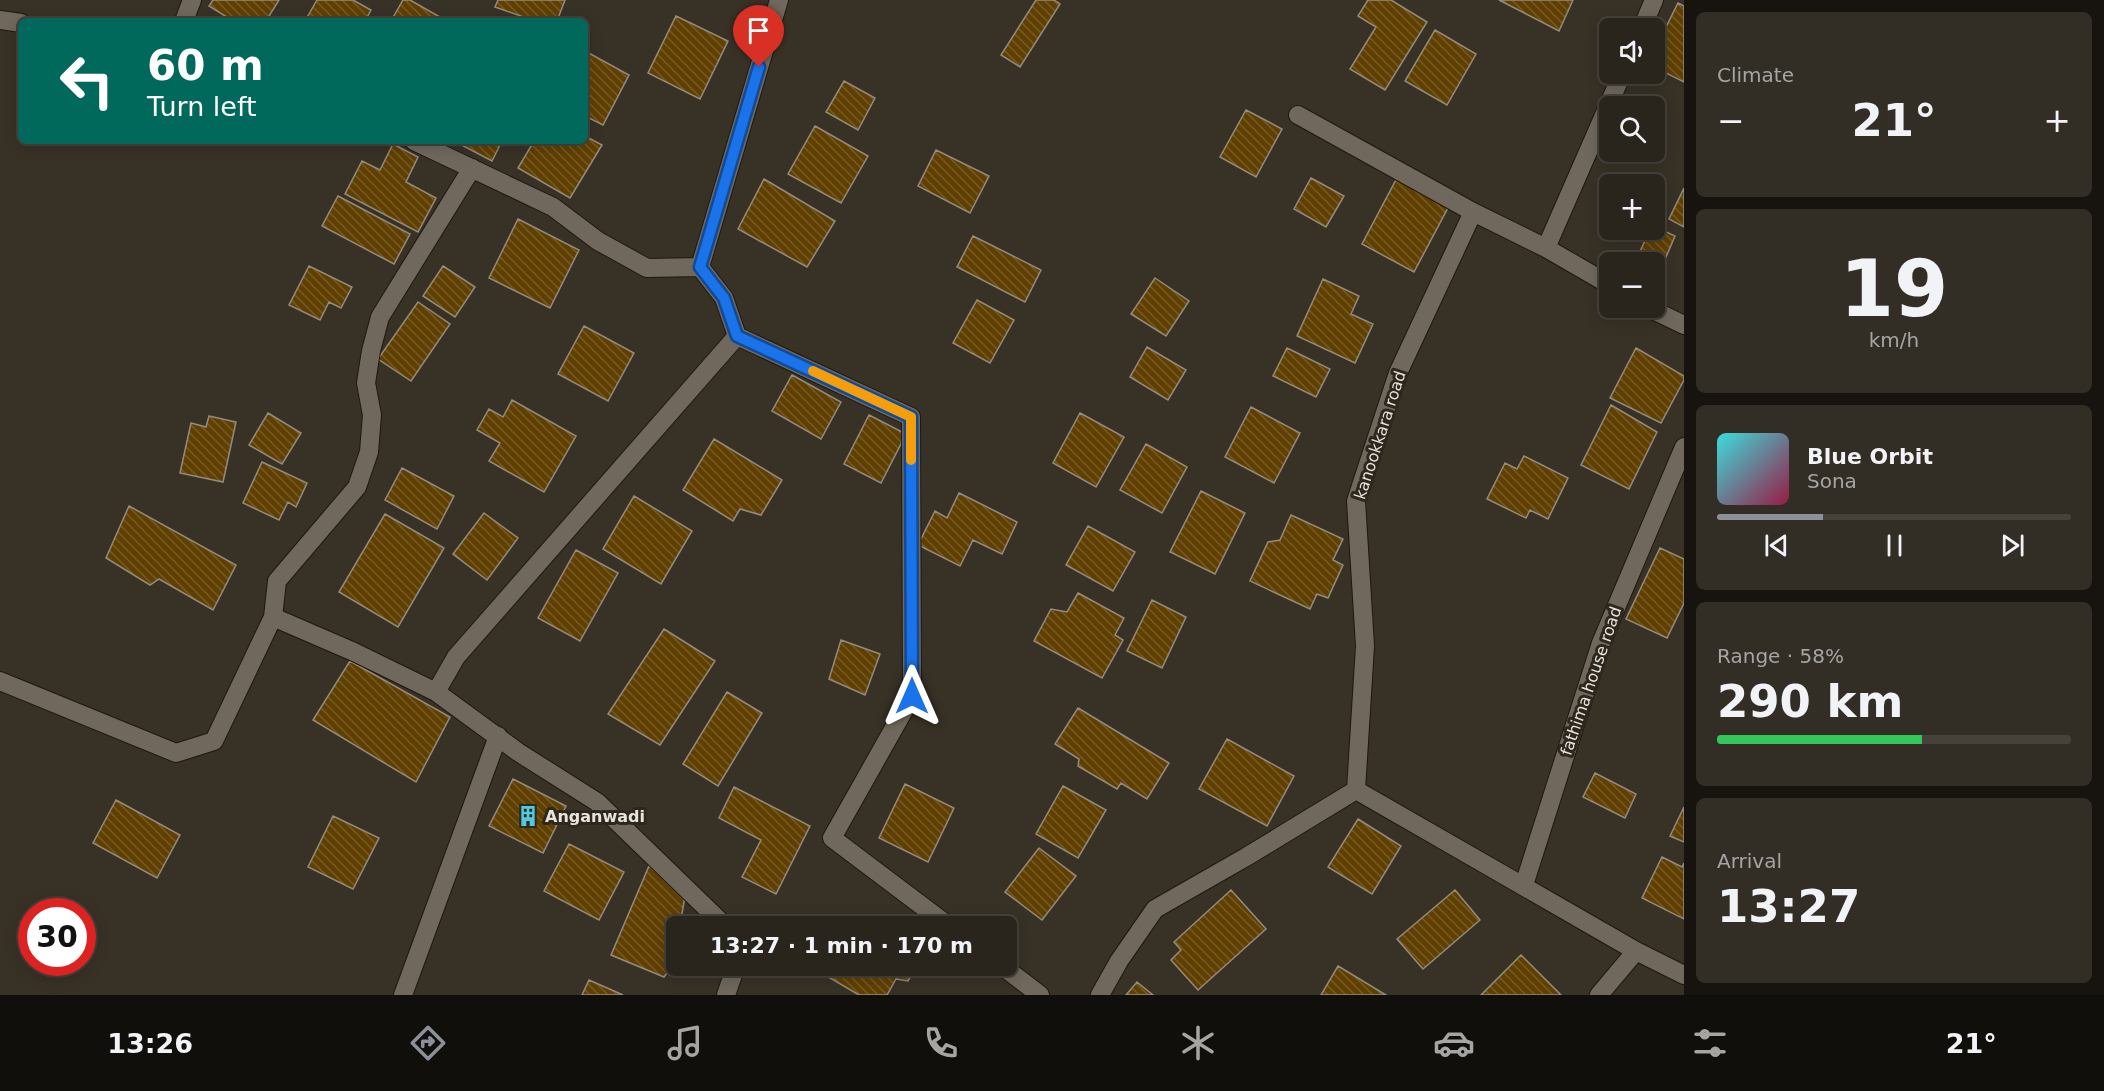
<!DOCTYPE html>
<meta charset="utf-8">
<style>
:root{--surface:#2a251c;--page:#322d25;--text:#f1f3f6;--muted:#a5a5a3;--line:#46423b;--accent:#8c9099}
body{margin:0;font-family:"DejaVu Sans",sans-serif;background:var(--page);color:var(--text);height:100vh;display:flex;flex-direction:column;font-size:22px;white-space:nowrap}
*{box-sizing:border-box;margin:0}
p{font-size:20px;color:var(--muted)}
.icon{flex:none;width:33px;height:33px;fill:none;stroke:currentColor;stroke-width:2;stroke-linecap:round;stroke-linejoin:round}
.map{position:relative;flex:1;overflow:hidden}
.side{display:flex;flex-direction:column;gap:12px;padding:12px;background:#17140f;width:420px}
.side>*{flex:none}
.guide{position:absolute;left:18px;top:18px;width:570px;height:126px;border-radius:9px;box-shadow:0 3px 15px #0003,0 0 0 2px var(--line);background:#00695c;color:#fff;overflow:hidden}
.fabs{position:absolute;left:1599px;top:18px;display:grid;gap:12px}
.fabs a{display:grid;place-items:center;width:66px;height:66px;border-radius:9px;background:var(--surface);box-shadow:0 3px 15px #0003,0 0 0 2px var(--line);font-size:30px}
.speed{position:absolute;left:18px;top:898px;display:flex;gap:12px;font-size:30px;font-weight:700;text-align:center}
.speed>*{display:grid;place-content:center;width:78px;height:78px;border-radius:50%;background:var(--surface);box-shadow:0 3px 15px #0003,0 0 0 2px var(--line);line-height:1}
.speed .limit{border:9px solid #d22;background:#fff;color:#111}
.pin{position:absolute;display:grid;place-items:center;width:51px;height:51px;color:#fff;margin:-62px -26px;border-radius:50% 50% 50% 0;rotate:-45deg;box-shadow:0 0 6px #0007}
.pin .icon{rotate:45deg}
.me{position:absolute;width:66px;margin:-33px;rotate:0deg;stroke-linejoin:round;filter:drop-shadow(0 0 4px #0008)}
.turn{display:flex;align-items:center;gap:21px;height:126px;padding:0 30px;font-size:27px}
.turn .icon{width:78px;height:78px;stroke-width:2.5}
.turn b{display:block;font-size:42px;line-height:51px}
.big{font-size:45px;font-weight:600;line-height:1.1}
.side .widget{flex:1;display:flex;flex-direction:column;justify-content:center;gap:9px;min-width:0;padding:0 21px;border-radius:9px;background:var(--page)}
.side .dial{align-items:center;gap:0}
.dial b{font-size:78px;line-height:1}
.song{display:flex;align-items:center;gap:18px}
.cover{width:72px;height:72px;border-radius:9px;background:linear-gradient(135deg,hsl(180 70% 55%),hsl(340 70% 35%))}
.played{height:6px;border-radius:3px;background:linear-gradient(90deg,var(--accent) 30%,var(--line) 30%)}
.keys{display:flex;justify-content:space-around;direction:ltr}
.heat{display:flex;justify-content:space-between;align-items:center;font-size:33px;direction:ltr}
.charge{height:9px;border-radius:4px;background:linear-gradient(90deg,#34c759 58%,var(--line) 0)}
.trip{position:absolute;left:666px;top:916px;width:351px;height:60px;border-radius:9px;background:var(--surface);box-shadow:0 3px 15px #0003,0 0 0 2px var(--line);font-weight:600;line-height:60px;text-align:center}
.menu{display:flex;height:96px;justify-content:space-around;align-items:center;background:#110f0b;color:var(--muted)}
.menu .icon{width:42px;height:42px}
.menu .on{color:var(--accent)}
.menu b{font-size:27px;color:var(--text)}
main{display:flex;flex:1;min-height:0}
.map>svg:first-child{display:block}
.building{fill:url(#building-back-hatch);stroke:#948b7f;stroke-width:1.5}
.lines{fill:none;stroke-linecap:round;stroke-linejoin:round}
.street-casing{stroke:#1f180f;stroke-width:20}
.street{stroke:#70685d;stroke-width:18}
.route-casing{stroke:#114b97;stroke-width:15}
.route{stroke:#1a73e8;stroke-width:10}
.slow{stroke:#f59e0b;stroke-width:10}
.labels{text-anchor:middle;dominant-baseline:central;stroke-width:6;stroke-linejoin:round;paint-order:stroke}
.street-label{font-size:16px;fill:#e8e4dd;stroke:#2d271d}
.poi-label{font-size:16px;font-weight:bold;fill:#e8e4dd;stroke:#2d271d;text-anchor:start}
</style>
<main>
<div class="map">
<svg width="1684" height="995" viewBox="0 0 1684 995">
<defs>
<pattern id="building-back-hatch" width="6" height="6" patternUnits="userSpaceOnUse" patternTransform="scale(1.5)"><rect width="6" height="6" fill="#604000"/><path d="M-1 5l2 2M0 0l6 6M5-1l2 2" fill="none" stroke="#775b25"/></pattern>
</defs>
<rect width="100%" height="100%" fill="#383126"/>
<path class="building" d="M213 0H279L266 21H233L209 6Z
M317 0H353L371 10 365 21H305Z
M403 0H410L447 21H391Z
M498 0H565L557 21H535L495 7Z
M1036 0H1054L1060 4 1020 67 1001 55Z
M1368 0H1391L1427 22 1385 90 1350 69 1376 27 1358 16Z
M1499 0H1573L1559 31Z
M1678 3 1684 6V82L1654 67V51Z
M676 16 728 41 700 99 648 73Z
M1435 30 1476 54 1447 105 1405 81Z
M585 51 629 75 603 125 585 116Z
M844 81 875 98 858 130 826 112Z
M1246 110 1282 129 1256 177 1220 157Z
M815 126 868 156 841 203 788 174Z
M585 136 602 145 570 198 518 168 534 141H585Z
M454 141H502L492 161Z
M393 144 418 157 406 182 436 198 418 232 345 194 362 161 380 170Z
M936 150 989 176 970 213 918 186Z
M1398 176 1450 204 1414 272 1362 244Z
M1311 178 1344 196 1326 227 1294 209Z
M764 179 835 221 807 267 738 229Z
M1684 188V227L1669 219Z
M338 196 410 234 394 264 322 226Z
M518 219 579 250 550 308 489 278Z
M1654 226 1675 236 1657 278H1654V262H1635L1650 230H1654Z
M973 236 1041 270 1025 302 957 267Z
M309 266 352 287 341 308 329 302 320 320 289 305Z
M443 266 475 287 455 317 423 296Z
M1155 278 1189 301 1166 336 1131 314Z
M1323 279 1359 296 1351 314 1373 324 1355 363 1297 336Z
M977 300 1014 320 990 363 953 343Z
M418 302 450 324 411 381 378 359Z
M584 326 634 353 608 401 558 374Z
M1147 347 1186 370 1168 400 1130 377Z
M1287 348 1330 369 1316 397 1273 376Z
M1636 348 1684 376V380L1661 423 1610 398Z
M792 375 841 402 821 439 772 411Z
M512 400 576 436 544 492 489 461 500 443 477 430 489 409 503 417Z
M1611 405 1657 432 1629 489 1581 465Z
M1251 407 1300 433 1274 483 1225 457Z
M268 413 301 433 282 464 249 445Z
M1080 413 1124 437 1096 487 1053 463Z
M869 415 906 434 881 483 844 464Z
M209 416 236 422 223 482 180 473 191 423 206 427Z
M714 439 782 480 761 515 740 509 733 521 683 490Z
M1146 444 1187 467 1162 513 1120 490Z
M1524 456 1568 478 1548 519 1530 510 1526 518 1487 499 1505 463 1517 469Z
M262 462 307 483 296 507 288 502 279 520 243 503Z
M402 468 454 496 437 529 385 500Z
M1201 491 1245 513 1215 574 1170 552Z
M959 493 1017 522 1002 554 973 540 960 566 918 545 935 511 947 518Z
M634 496 692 531 661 584 603 549Z
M129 506 236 565 213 610 159 579 150 585 106 558Z
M484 513 518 538 487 580 453 554Z
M385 514 444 548 398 627 339 592Z
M1291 515 1343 539 1333 560 1343 565 1328 598 1317 594 1310 609 1250 581 1268 542 1280 540Z
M1088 526 1135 552 1113 591 1066 565Z
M1660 548 1684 559V603L1667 638 1626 619Z
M576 550 618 573 580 641 538 618Z
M1078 593 1124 618 1115 635 1123 640 1102 678 1034 641 1051 609 1067 612Z
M1152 600 1186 617 1162 668 1127 651Z
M664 629 715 661 660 745 608 714Z
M841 640 880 654 865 695 829 679Z
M350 661 450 717 416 782 313 720Z
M727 692 762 713 718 786 683 764Z
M1078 708 1169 763 1147 799 1121 783 1117 789 1078 766 1079 759 1055 744Z
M1227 739 1294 776 1267 826 1199 789Z
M1595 773 1636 794 1625 818 1583 797Z
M513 779 566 806 543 853 489 826Z
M905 784 954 808 928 862 879 838Z
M1063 786 1106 810 1078 858 1036 834Z
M734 787 810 826 776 894 742 877 761 840 719 818Z
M116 800 180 835 157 878 93 843Z
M1684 807V842L1670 836Z
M333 816 379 838 353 889 308 867Z
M1358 819 1401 846 1372 894 1328 867Z
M569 844 624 872 599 920 544 891Z
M1039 848 1076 876 1042 920 1005 892Z
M1662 857 1682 867 1684 863V919L1642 898Z
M649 866 685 896 682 914 702 927H676V961L664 977 611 955Z
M1231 890 1266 929 1198 990 1171 960 1181 950 1174 942Z
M1455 890 1480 920 1423 969 1397 939Z
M842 920 853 927H838Z
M1521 955 1561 995H1481Z
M814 966H917L908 981 896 979 887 995H859L813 968Z
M1338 966 1386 995H1321Z
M589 980 623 995H582Z
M1137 982 1153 995H1126Z"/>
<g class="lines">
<defs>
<path id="street" d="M0 20 21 23
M184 21 192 0
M1642 28 1654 0
M1298 115 1473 212
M414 141 553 207 598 241 647 268 700 267
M700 267 724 298 737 336 911 417 912 696 832 838 950 927
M700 267 779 0
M1610 285 1546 248 1622 74
M1649 308 1684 325
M273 617 277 581 357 487 369 452 372 415 366 383 371 351 380 317 472 168
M0 681 176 753 214 741 273 617 354 652 436 692 518 752 597 802 726 927
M436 692 456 657 737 336
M1356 790 1365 646 1356 501 1398 373 1473 212 1546 248
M1524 885 1601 643 1684 447
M1002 966 1040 995
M403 995 498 736
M726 995 736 966
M1100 995 1119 961 1155 909 1246 857 1356 790 1636 951 1684 975
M1599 995 1636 951"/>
</defs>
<use href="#street" class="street-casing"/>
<use href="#street" class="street"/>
</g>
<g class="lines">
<defs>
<path id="route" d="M759 67 700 267 724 298 737 336 911 417 912 696"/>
</defs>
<use href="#route" class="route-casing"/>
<use href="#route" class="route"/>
<path class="slow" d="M813 371 911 417V460"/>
</g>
<defs>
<symbol id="building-bare" viewBox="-9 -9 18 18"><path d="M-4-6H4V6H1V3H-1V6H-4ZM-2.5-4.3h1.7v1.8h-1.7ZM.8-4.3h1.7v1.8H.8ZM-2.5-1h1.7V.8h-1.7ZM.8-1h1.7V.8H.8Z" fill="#54cade" stroke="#2d271d" stroke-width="2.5" paint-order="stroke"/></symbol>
</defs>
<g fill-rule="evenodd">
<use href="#building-bare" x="513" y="801" width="30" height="30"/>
</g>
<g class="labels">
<g class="street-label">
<text transform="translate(1380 435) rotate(-72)">kanookkara road</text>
<text transform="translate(1591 681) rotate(-71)">fathima house road</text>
</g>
<g class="poi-label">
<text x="545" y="816">Anganwadi</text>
</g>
</g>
</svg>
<div class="fabs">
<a><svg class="icon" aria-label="sound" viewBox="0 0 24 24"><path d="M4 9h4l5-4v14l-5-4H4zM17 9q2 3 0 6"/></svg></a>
<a><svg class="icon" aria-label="search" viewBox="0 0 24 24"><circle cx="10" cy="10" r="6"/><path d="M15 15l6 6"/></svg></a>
<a>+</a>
<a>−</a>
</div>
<div class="speed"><div class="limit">30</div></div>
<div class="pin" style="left:759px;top:67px;background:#d93025"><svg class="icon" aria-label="arrive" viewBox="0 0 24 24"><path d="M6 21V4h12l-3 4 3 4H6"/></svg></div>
<svg class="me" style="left:912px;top:696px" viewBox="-20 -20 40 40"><path d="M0-17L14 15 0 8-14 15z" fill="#1a73e8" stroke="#fff" stroke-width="4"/></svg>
<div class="trip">13:27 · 1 min · 170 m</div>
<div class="guide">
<div class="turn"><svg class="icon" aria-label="left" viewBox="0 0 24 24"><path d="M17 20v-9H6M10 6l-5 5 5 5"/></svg><div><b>60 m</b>Turn left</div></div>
</div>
</div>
<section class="side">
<div class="widget"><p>Climate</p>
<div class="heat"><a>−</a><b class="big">21°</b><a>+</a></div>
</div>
<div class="widget dial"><b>19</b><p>km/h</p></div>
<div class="widget">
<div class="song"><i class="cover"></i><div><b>Blue Orbit</b><p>Sona</p></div></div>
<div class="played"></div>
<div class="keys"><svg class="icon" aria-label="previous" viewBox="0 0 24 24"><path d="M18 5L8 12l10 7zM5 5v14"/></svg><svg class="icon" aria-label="pause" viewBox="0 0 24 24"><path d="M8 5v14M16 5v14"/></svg><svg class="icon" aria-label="next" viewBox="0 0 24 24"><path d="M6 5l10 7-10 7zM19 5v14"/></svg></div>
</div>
<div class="widget"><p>Range · 58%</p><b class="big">290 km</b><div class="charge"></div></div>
<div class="widget"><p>Arrival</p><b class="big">13:27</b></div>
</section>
</main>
<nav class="menu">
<b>13:26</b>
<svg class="icon on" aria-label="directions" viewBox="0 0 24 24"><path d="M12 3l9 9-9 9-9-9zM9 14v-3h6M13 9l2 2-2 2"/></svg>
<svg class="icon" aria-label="music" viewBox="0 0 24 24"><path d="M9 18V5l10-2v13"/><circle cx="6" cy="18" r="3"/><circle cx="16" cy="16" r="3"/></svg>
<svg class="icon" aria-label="phone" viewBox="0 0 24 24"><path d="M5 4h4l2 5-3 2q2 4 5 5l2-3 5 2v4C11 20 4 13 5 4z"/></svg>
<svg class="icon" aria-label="climate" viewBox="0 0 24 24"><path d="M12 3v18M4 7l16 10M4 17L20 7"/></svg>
<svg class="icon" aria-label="car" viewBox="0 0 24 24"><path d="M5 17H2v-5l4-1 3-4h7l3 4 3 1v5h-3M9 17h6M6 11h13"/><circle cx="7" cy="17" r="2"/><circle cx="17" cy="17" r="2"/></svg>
<svg class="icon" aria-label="filters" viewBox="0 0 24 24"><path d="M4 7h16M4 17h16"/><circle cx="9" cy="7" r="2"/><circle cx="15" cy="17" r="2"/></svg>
<b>21°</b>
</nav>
